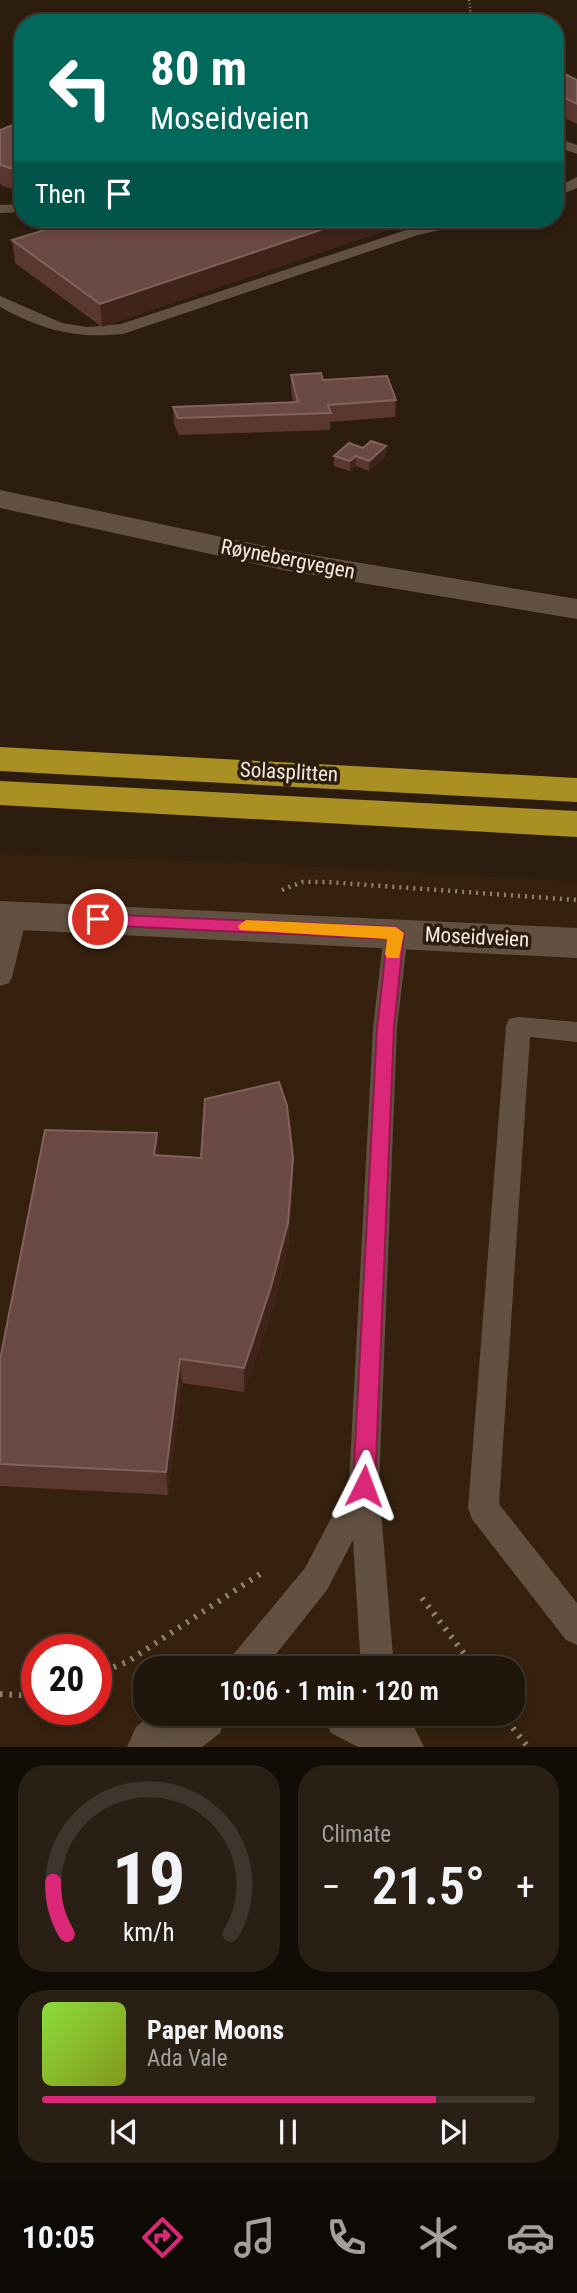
<!DOCTYPE html>
<meta charset="utf-8">
<style>
:root{--surface:#21160b;--page:#291f14;--text:#f1f3f6;--muted:#a29f9d;--line:#3e352c;--accent:#db2777}
body{margin:0;font-family:"Roboto Condensed",sans-serif;background:var(--page);color:var(--text);height:100vh;display:flex;flex-direction:column;font-size:26px;white-space:nowrap}
*{box-sizing:border-box;margin:0}
p{font-size:23px;color:var(--muted)}
.icon{flex:none;width:38px;height:38px;fill:none;stroke:currentColor;stroke-width:2;stroke-linecap:round;stroke-linejoin:round}
.map{position:relative;height:1747px;overflow:hidden}
.side{display:flex;flex-direction:column;gap:18px;padding:18px;background:#120c06;flex:1}
.side>*{flex:none}
.banner{position:absolute;left:14px;top:14px;width:550px;height:214px;border-radius:28px;box-shadow:0 4px 10px #0003,0 0 0 2px var(--line);background:#00695c;color:#fff;overflow:hidden}
.speed{position:absolute;left:21px;top:1634px;display:flex;gap:14px;font-size:35px;font-weight:700;text-align:center}
.speed>*{display:grid;place-content:center;width:91px;height:91px;border-radius:50%;background:var(--surface);box-shadow:0 4px 10px #0003,0 0 0 2px var(--line);line-height:1}
.speed .limit{border:10px solid #d22;background:#fff;color:#111}
.pin{position:absolute;display:grid;place-items:center;width:60px;height:60px;color:#fff;margin:-30px;border:4px solid #fff;border-radius:50%;box-shadow:0 2px 7px #0007}
.me{position:absolute;width:77px;margin:-38px;rotate:3deg;stroke-linejoin:round;filter:drop-shadow(0 0 5px #0008)}
.turn{display:flex;align-items:center;gap:24px;height:147px;padding:0 21px;font-size:32px}
.turn .icon{width:91px;height:91px;stroke-width:2.5}
.turn b{display:block;font-size:49px;line-height:60px}
.then{display:flex;align-items:center;height:66px;padding:0 21px;background:#0003;gap:14px;font-size:26px}
.big{font-size:52px;font-weight:600;line-height:1.1}
.side .tile{flex:1;display:flex;flex-direction:column;justify-content:center;gap:10px;min-width:0;padding:0 24px;border-radius:28px;background:var(--page)}
.side .dial{align-items:center;gap:0}
.dial svg{height:182px;overflow:visible;fill:none;stroke:var(--line);stroke-width:7;stroke-linecap:round;text-anchor:middle}
.dial text{fill:var(--text);stroke:none}
.song{display:flex;align-items:center;gap:21px}
.cover{width:84px;height:84px;border-radius:10px;background:linear-gradient(135deg,hsl(90 70% 55%),hsl(70 70% 35%))}
.played{height:7px;border-radius:4px;background:linear-gradient(90deg,var(--accent) 80%,var(--line) 80%)}
.keys{display:flex;justify-content:space-around;direction:ltr}
.heat{display:flex;justify-content:space-between;align-items:center;font-size:38px;direction:ltr}
.side .tiles{flex:1;display:grid;gap:18px;grid-template-columns:1fr 1fr}
.tile:last-child{grid-column:span 2}
.trip{position:absolute;left:133px;top:1656px;width:392px;height:70px;border-radius:28px;background:var(--surface);box-shadow:0 4px 10px #0003,0 0 0 2px var(--line);font-weight:600;line-height:70px;text-align:center}
.tabs{display:flex;height:112px;justify-content:space-around;align-items:center;background:#0d0904;color:var(--muted)}
.tabs .icon{width:49px;height:49px}
.tabs .active{color:var(--accent)}
.tabs b{font-size:32px;color:var(--text)}
.map>svg:first-child{display:block}
.built{fill:#35210e;fill-rule:evenodd}
.lines{fill:none;stroke-linecap:round;stroke-linejoin:round}
.path-far2{stroke:#8d8074;stroke-width:2.5;stroke-dasharray:1 2.5;stroke-linecap:butt}
.path-far1{stroke:#8d8074;stroke-width:4.5;stroke-dasharray:2 5;stroke-linecap:butt}
.path{stroke:#8d8074;stroke-width:6;stroke-dasharray:2.5 7;stroke-linecap:butt}
.lane{fill:#625141;fill-rule:evenodd}
.street{fill:#625141;fill-rule:evenodd}
.highway{fill:#aa9022;fill-rule:evenodd}
.wall{fill:#5a372f}
.shaded-wall{fill:#40241a}
.building{fill:#6b4a43;stroke:#80635c;stroke-width:2}
.route{fill:#db2777;stroke:#8e194d;stroke-width:2}
.slow{fill:#f59e0b}
.labels{text-anchor:middle;dominant-baseline:central;stroke-width:7;stroke-linejoin:round;paint-order:stroke}
.street-label{font-size:21px;fill:#f6ebe2;stroke:#2c1d0f}
</style>
<div class="map">
<svg width="577" height="1747" viewBox="0 0 577 1747">
<rect width="100%" height="100%" fill="#2c1d0f"/>
<path class="built" d="M0 854 267 864 577 882V1747H0ZM37 1650H96V1710H37ZM145 1668H513V1713H145Z"/>
<g class="lines">
<path class="path-far2" d="M469 0 472 23"/>
<path class="path-far1" d="M282 890 302 882H327L577 900"/>
<path class="path" d="M422 1598 475 1668
M96 1674 127 1662 260 1574
M0 1694 37 1696
M501 1713 528 1747"/>
<path class="lane" d="M555 137 577 145V154L555 146Z
M577 177V188L555 197V188Z
M23 204V212L0 213V205Z
M452 219H477L475 222 418 235 123 334C74 339 43 330 0 307V296L62 323 87 327 121 324 409 229Z
M15 908 23 910 27 916 12 977 9 983 0 986V929L7 910Z
M396 924 404 927 408 933 397 1028 379 1486 394 1668H361L353 1540 327 1590 265 1668H228L232 1656 305 1568 349 1484 373 1028 384 933 388 927Z
M518 1017 577 1022V1042L530 1037 499 1504 577 1603V1645L566 1640 472 1519 468 1508 506 1026 509 1019Z"/>
<path class="street" d="M0 490 283 550 577 599V619L283 570 0 508Z
M0 901 577 928V958L0 929Z
M153 1713H228L220 1733 202 1747H127L136 1727Z
M323 1713H407L424 1747H358L331 1733Z"/>
<path class="highway" d="M0 747 577 778V802L0 771Z
M0 781 577 811V837L0 805Z"/>
</g>
<path class="wall" d="M555 69 577 80V124L555 113Z
M23 121V192L3 186 0 183V130Z
M80 219H419L102 327 15 263 12 240Z
M291 375 323 380 396 400 395 417 330 422V430L179 435 174 424 173 407 293 402 291 392Z
M363 448 386 456 369 471 356 466 350 471 334 466V456Z
M157 1133 159 1156 201 1158H293V1183L288 1248 272 1311 244 1392 182 1383 168 1495 0 1486V1360Z"/>
<path class="shaded-wall" d="M353 219H419L102 327 100 304Z
M386 446V456L369 471V461Z
M356 456V466L350 471V461Z
M157 1133 159 1158 154 1155Z
M293 1158V1183L288 1248 272 1311 244 1392V1368Z
M180 1359 182 1383 168 1495 166 1472Z"/>
<path class="building" d="M555 69 577 80V104L555 93Z
M23 121V172L0 165V130Z
M80 219H353L100 304 12 240Z
M321 373 323 380 387 376 396 400 328 405 331 413 178 418 173 407 298 402 291 375Z
M371 441 386 446 369 461 356 456 350 461 334 456 349 443 363 448Z
M279 1082 287 1106 293 1158 288 1223 271 1287 244 1368 180 1359 166 1472 0 1464V1360L45 1130 157 1133 154 1155 201 1158 205 1099Z"/>
<path class="route" d="M98 914 396 927 404 933 394 1028 375 1486 371 1493 364 1496 356 1493 353 1486 377 1028 387 939 98 925 90 919Z"/>
<path class="slow" d="M246 920 396 927 404 933 399 958H387L385 954 387 939 240 930 238 926Z"/>
<g class="labels">
<g class="street-label">
<text transform="translate(288 559) rotate(11)">Røynebergvegen</text>
<text transform="translate(289 772) rotate(3)">Solasplitten</text>
<text transform="translate(477 937) rotate(3)">Moseidveien</text>
</g>
</g>
</svg>
<div class="speed"><div class="limit">20</div></div>
<div class="pin" style="left:98px;top:919px;background:#d93025"><svg class="icon" aria-label="arrive" viewBox="0 0 24 24"><path d="M6 21V4h12l-3 4 3 4H6"/></svg></div>
<svg class="me" style="left:364px;top:1486px" viewBox="-20 -20 40 40"><path d="M0-17L14 15 0 8-14 15z" fill="#db2777" stroke="#fff" stroke-width="4"/></svg>
<div class="trip">10:06 · 1 min · 120 m</div>
<div class="banner">
<div class="turn"><svg class="icon" aria-label="left" viewBox="0 0 24 24"><path d="M17 20v-9H6M10 6l-5 5 5 5"/></svg><div><b>80 m</b>Moseidveien</div></div>
<div class="then">Then<svg class="icon" aria-label="arrive" viewBox="0 0 24 24"><path d="M6 21V4h12l-3 4 3 4H6"/></svg></div>
</div>
</div>
<section class="side">
<div class="tiles">
<div class="tile dial"><svg viewBox="0 0 100 80">
<path d="M14 69A42 42 0 1 1 86 69"/>
<path d="M14 69A42 42 0 0 1 8 46" stroke="#db2777"/>
<text x="50" y="56" font-size="32" font-weight="700">19</text>
<text x="50" y="72" font-size="11">km/h</text>
</svg></div>
<div class="tile"><p>Climate</p>
<div class="heat"><a>−</a><b class="big">21.5°</b><a>+</a></div>
</div>
<div class="tile">
<div class="song"><i class="cover"></i><div><b>Paper Moons</b><p>Ada Vale</p></div></div>
<div class="played"></div>
<div class="keys"><svg class="icon" aria-label="previous" viewBox="0 0 24 24"><path d="M18 5L8 12l10 7zM5 5v14"/></svg><svg class="icon" aria-label="pause" viewBox="0 0 24 24"><path d="M8 5v14M16 5v14"/></svg><svg class="icon" aria-label="next" viewBox="0 0 24 24"><path d="M6 5l10 7-10 7zM19 5v14"/></svg></div>
</div>
</div>
</section>
<nav class="tabs">
<b>10:05</b>
<svg class="icon active" aria-label="directions" viewBox="0 0 24 24"><path d="M12 3l9 9-9 9-9-9zM9 14v-3h6M13 9l2 2-2 2"/></svg>
<svg class="icon" aria-label="music" viewBox="0 0 24 24"><path d="M9 18V5l10-2v13"/><circle cx="6" cy="18" r="3"/><circle cx="16" cy="16" r="3"/></svg>
<svg class="icon" aria-label="phone" viewBox="0 0 24 24"><path d="M5 4h4l2 5-3 2q2 4 5 5l2-3 5 2v4C11 20 4 13 5 4z"/></svg>
<svg class="icon" aria-label="climate" viewBox="0 0 24 24"><path d="M12 3v18M4 7l16 10M4 17L20 7"/></svg>
<svg class="icon" aria-label="car" viewBox="0 0 24 24"><path d="M5 17H2v-5l4-1 3-4h7l3 4 3 1v5h-3M9 17h6M6 11h13"/><circle cx="7" cy="17" r="2"/><circle cx="17" cy="17" r="2"/></svg>
</nav>
